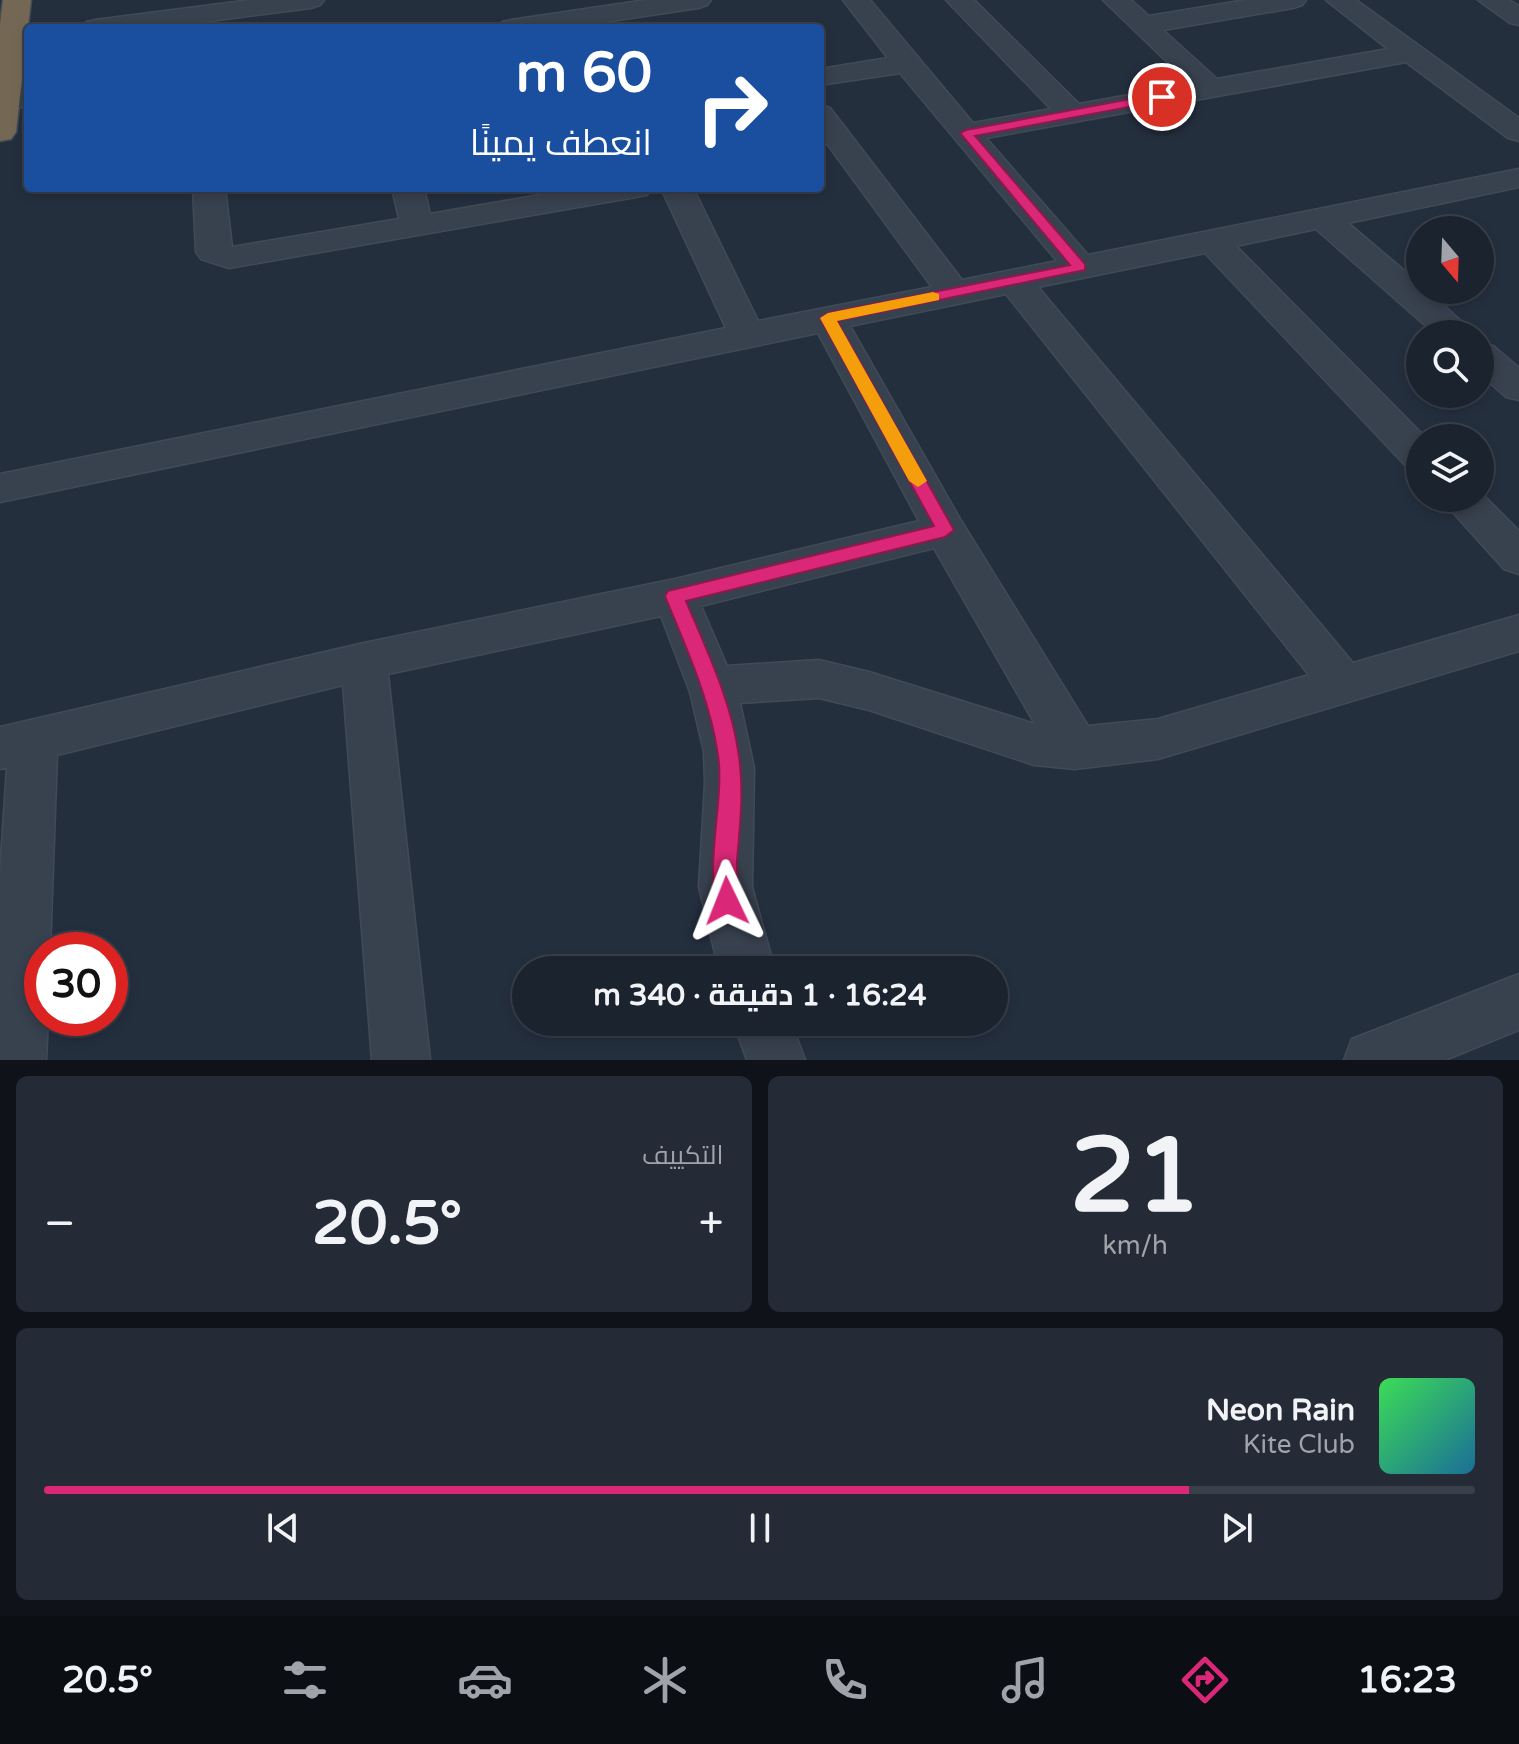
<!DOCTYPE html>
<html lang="ar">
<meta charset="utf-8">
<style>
:root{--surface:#1b232e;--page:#242b36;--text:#f1f3f6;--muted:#a0a4aa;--line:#39404a;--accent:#db2777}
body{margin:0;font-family:"Varela Round",Cairo,sans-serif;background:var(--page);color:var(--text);direction:rtl;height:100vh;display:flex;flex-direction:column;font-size:30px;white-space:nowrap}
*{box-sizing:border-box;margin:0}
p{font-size:26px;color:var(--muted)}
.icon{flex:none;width:44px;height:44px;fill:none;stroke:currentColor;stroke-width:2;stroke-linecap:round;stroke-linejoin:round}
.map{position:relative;height:1060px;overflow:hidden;direction:ltr}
.panel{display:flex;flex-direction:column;gap:16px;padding:16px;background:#0f1319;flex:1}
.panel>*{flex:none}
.top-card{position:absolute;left:24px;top:24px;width:800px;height:168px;border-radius:8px;box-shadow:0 4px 12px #0003,0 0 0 2px var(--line);direction:rtl;background:#1a4fa0;color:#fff;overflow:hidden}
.needle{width:52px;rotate:161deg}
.fabs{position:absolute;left:1406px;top:216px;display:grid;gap:16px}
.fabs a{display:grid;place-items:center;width:88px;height:88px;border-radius:50%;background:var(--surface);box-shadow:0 4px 12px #0003,0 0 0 2px var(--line);font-size:40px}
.speed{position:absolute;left:24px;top:932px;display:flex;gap:16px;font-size:40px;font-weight:700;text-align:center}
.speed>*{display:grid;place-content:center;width:104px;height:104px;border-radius:50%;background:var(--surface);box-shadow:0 4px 12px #0003,0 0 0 2px var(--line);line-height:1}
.speed .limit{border:12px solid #d22;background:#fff;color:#111}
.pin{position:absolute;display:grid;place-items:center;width:68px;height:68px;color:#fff;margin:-34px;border:4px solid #fff;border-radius:50%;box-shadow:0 2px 8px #0007}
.me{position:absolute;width:88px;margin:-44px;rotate:358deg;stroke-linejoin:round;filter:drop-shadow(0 0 6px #0008)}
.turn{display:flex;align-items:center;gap:28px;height:168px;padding:0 40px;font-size:36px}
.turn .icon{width:104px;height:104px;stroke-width:2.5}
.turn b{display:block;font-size:56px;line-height:68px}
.big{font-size:60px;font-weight:700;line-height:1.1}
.panel .card{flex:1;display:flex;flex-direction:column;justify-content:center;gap:12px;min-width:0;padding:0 28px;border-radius:12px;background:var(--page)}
.panel .dial{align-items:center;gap:0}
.dial b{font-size:104px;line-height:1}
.song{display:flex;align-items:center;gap:24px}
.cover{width:96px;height:96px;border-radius:12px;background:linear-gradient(135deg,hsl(130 70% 55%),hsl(200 70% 35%))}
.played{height:8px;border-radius:4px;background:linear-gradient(90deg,var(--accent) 80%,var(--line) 80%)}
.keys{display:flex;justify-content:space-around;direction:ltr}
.heat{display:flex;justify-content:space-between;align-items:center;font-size:44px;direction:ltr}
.panel .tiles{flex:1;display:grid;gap:16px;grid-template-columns:1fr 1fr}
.card:last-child{grid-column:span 2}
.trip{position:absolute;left:512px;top:956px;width:496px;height:80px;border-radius:40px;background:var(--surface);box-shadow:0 4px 12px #0003,0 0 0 2px var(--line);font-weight:700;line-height:80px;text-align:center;direction:rtl}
.tabs{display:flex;height:128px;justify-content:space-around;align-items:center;background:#0b0e12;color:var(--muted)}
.tabs .icon{width:56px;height:56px}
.tabs .current{color:var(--accent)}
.tabs b{font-size:36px;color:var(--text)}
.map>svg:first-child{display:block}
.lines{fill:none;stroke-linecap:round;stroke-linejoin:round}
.street-casing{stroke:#414a57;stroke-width:3}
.highway-casing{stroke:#434c59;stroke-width:3}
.street{fill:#38414e;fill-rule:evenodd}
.highway{fill:#746855;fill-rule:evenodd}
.route{fill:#db2777;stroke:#8e194d;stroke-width:2}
.slow{fill:#f59e0b}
</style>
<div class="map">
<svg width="1519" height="1060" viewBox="0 0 1519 1060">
<rect width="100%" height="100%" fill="#242f3e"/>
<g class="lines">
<defs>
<path id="street" d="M251 0H324L320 5 311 8 156 28H82L86 22 95 20Z
M646 0H711L707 5 698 8 564 28H498L502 22 511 20Z
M843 0H870L973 123 1051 109 946 0H974L1079 104 1190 84 1103 0H1131L1149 16 1246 0H1306L1302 5 1293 8 1163 30 1217 79 1388 49 1326 0H1356L1519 118V141L1508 138 1406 62 986 138 1088 255 1519 169V187L1348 223 1420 284V290H1427L1475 334H1435L1316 229 1236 246 1426 438H1420V470L1406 466 1205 253 1038 287 1353 663 1519 615V651L1158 759 1075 769 1034 765 869 710 819 698 740 703 754 768 752 887 775 970H719L699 887 705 783 704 752 690 692 661 616 388 674 430 1060H372L343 685 57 755 50 950H42V1018H48L46 1060H0V874L7 767 0 769V727L364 643 675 579 919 521 818 333 0 502V474L726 328 661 188H693L758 321 932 287 820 134V105L830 108 962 280 1057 261 900 73 820 85V69L888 58ZM1006 294 1309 675 1158 719 1088 726 960 519 850 326ZM934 548 1035 724 869 672 819 660 727 666 701 606Z
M1478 0H1509L1519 6V25L1510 23Z
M28 88V106L0 110V92Z
M193 188H225L232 247 399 219 392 188H424L430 214 580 188H652L647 195 636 197 229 268 201 259 196 252Z
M1480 342 1493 346 1519 368V400L1506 397 1480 374Z
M1480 492 1519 531V574L1504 569 1440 498H1480Z
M1519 974V1030L1445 1060H1344L1352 1039Z
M733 1022H791L805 1060H747Z"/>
<path id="highway" d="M3 0H31L16 132 11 139 0 141V24Z"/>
</defs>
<use href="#street" class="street-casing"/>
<use href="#highway" class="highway-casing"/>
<use href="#street" class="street"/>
<use href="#highway" class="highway"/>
</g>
<path class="route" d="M1162 93 1166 95V100L975 136 1085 264V270L837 321 954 530 945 537 686 601C707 651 732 702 739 757 744 791 740 826 737 860 736 876 742 895 735 909L727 912 719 909C703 872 725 799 718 755 710 699 686 648 665 596L668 591 934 526 820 318 828 313 1070 265 960 133 966 130Z"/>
<path class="slow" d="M933 292 939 294V300L837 321 927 481 918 487 909 481 820 318 828 313Z"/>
</svg>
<div class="fabs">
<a><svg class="needle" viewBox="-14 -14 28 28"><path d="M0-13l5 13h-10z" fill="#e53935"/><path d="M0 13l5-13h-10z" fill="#a0a4aa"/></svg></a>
<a><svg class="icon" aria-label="search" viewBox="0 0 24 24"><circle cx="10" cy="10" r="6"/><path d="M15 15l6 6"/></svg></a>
<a><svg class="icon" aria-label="layers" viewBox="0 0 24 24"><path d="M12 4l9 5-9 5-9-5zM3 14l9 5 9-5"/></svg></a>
</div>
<div class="speed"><div class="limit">30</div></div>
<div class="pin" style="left:1162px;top:97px;background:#d93025"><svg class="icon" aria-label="arrive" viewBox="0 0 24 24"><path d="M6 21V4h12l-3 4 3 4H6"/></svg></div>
<svg class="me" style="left:727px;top:901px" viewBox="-20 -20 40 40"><path d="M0-17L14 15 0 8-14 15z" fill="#db2777" stroke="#fff" stroke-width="4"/></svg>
<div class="trip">16:24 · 1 دقيقة · 340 m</div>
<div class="top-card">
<div class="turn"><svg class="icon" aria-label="right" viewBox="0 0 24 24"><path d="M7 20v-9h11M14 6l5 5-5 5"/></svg><div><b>60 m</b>انعطف يمينًا</div></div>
</div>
</div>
<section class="panel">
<div class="tiles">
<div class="card dial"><b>21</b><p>km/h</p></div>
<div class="card"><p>التكييف</p>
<div class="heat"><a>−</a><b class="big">20.5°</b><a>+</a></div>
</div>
<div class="card">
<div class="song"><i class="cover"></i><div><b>Neon Rain</b><p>Kite Club</p></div></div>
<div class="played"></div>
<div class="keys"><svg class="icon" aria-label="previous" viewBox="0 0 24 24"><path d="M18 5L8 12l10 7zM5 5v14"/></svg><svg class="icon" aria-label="pause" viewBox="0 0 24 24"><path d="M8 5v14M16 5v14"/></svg><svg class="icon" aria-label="next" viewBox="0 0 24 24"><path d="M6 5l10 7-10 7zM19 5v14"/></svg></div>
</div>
</div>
</section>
<nav class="tabs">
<b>16:23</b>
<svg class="icon current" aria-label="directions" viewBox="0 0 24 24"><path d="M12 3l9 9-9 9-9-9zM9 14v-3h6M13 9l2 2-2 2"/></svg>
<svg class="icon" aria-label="music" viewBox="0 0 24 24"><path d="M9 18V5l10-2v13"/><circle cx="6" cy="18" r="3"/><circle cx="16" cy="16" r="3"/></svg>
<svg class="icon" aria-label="phone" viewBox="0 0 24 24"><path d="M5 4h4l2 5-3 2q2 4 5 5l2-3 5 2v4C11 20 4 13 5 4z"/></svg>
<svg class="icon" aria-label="climate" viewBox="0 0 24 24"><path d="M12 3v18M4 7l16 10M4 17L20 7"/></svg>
<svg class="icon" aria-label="car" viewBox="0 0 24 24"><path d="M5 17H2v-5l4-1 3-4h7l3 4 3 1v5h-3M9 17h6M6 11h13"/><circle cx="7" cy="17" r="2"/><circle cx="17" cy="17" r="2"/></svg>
<svg class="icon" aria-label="filters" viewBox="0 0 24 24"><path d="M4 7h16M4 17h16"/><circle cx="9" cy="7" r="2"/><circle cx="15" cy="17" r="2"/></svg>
<b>20.5°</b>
</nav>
